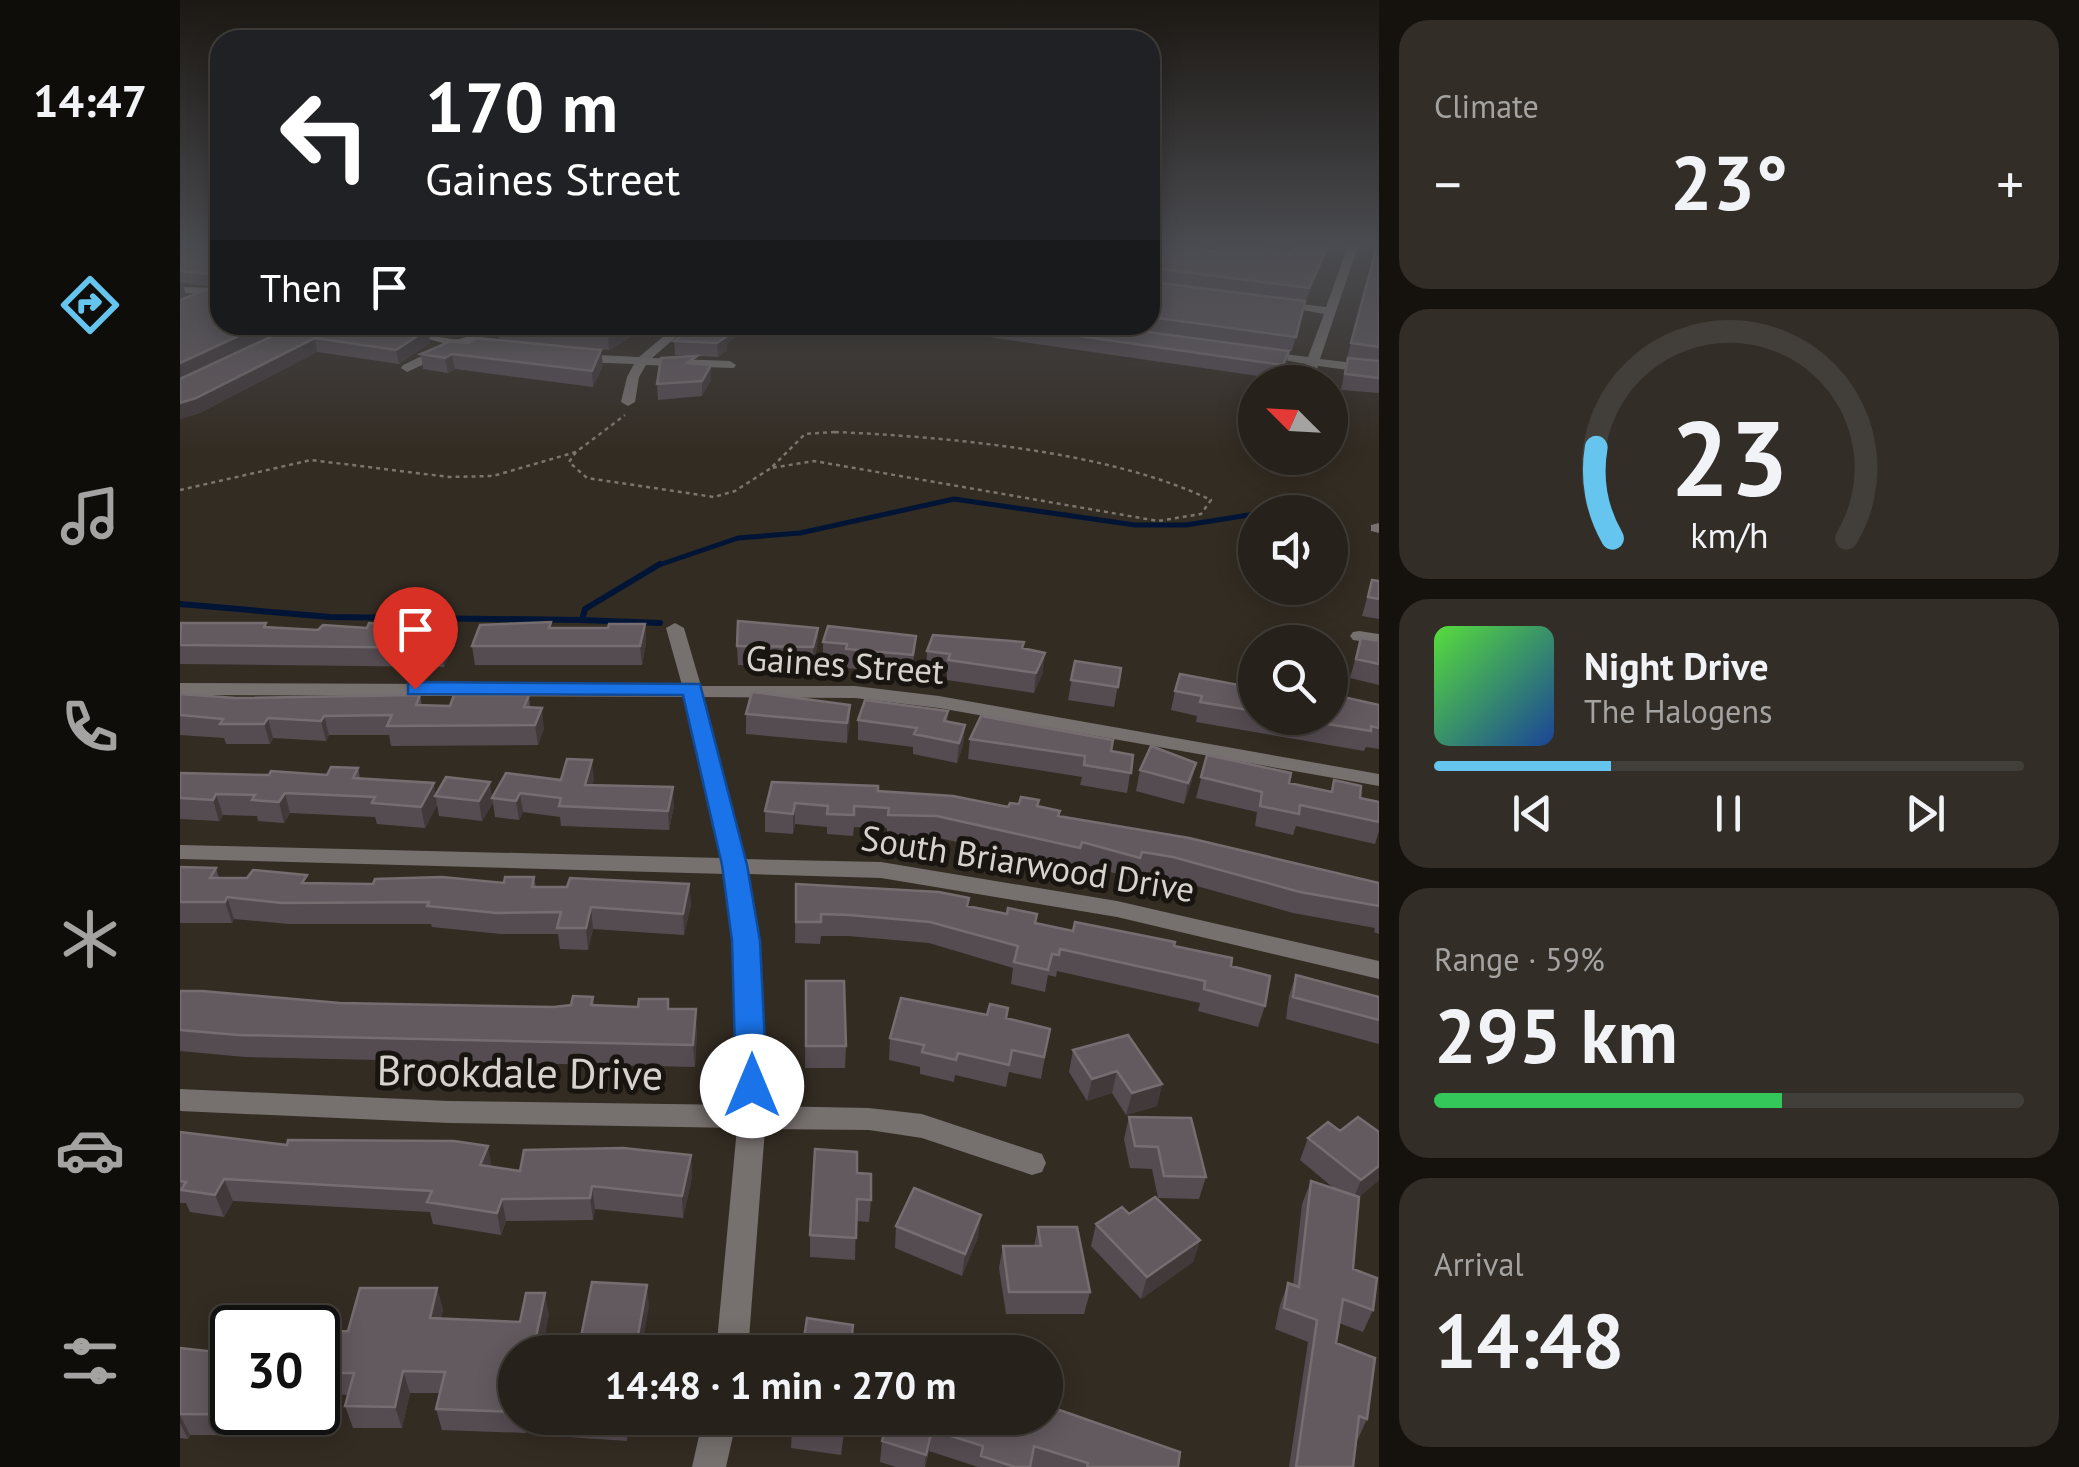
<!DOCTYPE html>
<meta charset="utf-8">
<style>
:root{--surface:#26211a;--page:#322e27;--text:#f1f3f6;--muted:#a4a3a2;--line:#423e39;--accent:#65c5ee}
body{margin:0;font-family:"PT Sans",sans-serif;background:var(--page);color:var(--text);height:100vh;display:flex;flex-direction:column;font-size:38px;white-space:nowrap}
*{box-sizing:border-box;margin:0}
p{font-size:32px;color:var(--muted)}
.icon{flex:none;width:55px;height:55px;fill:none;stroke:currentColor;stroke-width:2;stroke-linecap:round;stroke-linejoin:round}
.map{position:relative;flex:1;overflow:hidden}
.details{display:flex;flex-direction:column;gap:20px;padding:20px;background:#15120e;width:700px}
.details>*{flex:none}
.top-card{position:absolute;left:30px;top:30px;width:950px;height:305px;border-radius:30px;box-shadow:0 5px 25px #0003,0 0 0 2px var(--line);background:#202124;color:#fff;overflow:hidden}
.needle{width:65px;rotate:294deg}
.fabs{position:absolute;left:1058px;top:365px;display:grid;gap:20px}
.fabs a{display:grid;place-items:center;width:110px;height:110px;border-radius:50%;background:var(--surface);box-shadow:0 5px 25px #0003,0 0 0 2px var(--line);font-size:50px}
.speed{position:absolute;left:30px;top:1305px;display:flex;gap:20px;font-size:50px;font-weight:700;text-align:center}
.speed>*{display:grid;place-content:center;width:130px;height:130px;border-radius:50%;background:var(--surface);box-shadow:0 5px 25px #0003,0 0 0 2px var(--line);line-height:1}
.speed .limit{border:5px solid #111;border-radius:15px;background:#fff;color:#111}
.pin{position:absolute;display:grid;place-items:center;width:85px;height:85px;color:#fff;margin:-102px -42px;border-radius:50% 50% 50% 0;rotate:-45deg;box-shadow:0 0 10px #0007}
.pin .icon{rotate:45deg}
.me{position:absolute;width:110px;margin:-55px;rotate:0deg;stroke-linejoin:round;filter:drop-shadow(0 0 8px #0008)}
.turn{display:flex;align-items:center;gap:35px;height:210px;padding:0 50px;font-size:45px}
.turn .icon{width:130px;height:130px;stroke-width:2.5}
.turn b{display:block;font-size:70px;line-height:85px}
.then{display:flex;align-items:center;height:95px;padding:0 50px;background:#0003;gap:20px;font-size:38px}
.big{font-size:75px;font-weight:700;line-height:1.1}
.details .tile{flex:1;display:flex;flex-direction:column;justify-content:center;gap:15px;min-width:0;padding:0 35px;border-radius:30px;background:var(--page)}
.details .dial{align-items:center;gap:0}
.dial svg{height:260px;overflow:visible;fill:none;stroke:var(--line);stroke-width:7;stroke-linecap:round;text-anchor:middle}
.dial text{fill:var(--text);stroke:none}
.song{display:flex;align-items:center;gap:30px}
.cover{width:120px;height:120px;border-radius:15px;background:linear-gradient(135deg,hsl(110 70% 55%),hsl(220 70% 35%))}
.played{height:10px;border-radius:5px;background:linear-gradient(90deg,var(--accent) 30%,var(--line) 30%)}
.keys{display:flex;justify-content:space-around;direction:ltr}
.heat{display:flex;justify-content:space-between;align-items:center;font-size:55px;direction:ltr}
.charge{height:15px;border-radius:8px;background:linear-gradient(90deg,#34c759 59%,var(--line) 0)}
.trip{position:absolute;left:318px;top:1335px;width:565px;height:100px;border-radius:50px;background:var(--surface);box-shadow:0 5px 25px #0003,0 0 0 2px var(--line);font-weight:700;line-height:100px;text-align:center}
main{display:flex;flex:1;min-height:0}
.menu{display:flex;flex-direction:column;width:180px;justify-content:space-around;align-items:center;background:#0f0d0a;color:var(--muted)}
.menu .icon{width:70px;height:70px}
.menu .active{color:var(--accent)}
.menu b{font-size:45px;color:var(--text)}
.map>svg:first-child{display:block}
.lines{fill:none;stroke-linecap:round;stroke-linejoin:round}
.stream-far1{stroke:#001536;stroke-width:5}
.stream{stroke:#001536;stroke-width:6}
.path{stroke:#7b756e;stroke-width:2.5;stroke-dasharray:4 4;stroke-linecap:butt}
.minor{fill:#76706e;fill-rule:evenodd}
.wall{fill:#554c52;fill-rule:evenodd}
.shaded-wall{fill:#41393a}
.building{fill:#635a5f;stroke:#756d70;stroke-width:2.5}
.route{fill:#1a73e8;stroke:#114b97;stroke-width:2.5}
.labels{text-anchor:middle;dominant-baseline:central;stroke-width:10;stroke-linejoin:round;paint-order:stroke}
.street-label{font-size:35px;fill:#d7d2cc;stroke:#181511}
.near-street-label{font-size:42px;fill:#d7d2cc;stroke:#181511}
</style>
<main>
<nav class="menu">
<b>14:47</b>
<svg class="icon active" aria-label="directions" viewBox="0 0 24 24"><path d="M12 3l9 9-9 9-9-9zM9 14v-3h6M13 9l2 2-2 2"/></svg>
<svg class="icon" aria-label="music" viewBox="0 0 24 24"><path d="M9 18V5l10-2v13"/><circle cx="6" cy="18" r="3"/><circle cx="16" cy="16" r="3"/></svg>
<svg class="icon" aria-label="phone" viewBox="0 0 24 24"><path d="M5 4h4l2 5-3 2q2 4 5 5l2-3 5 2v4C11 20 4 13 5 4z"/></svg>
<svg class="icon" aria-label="climate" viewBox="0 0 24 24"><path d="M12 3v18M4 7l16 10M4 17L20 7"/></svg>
<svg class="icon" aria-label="car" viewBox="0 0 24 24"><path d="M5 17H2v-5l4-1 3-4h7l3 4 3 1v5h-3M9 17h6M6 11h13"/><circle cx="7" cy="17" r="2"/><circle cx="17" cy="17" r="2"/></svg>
<svg class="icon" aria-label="filters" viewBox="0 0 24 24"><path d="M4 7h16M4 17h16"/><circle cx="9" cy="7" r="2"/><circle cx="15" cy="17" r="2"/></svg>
</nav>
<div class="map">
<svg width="1199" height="1467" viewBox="0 0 1199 1467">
<rect width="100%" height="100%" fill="#332c23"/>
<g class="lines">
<path class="stream-far1" d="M1150 524 1161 526
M476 566 558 538 620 533 774 499 955 525H1006L1075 514"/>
<path class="stream" d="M0 604 150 617 402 620 405 609 480 564
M402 620 480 623"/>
<path class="path" d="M655 432C769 437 929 451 1031 500L1021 514 978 521 634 461 591 468 625 434Z
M396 452 389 462 407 478 534 497 555 491 591 468
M0 490 131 460 269 477 313 476 396 452 445 415"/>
<path class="minor" d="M1168 246H1178L1140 359 1199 366V374L1138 366 1132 382H1120L1126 364 1076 355 1082 351 1128 357 1144 314 1090 304 1096 301 1146 307Z
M0 287 40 288V294L0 293Z
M193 325C217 325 265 341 279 339 296 336 303 325 324 325L291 342 299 344V350L281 347 227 372 221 368 223 365 267 344Z
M497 325H510L472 358 550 361 556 365 554 368 466 365 459 377 455 402 448 406 441 402 447 377 454 364 398 362 392 358 398 354 459 357Z
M1199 523V533L1191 531V525Z
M495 623 504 628 521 686H675L759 696 1199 774V786L759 708 675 698 524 697 565 859 701 862 937 901 1199 961V979L937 917 701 878 568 874 583 992 586 1106 689 1108 742 1114 862 1154 866 1163 862 1172 852 1175 742 1138 689 1130 585 1129 568 1352H536L557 1128 269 1123 0 1111V1089L269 1101 558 1105V992L545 874 0 859V845L542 858 505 697 0 695V683L502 685 486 628Z
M1179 631 1199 634V644L1173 640 1170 636 1173 632Z
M523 1418H557L546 1467H512Z"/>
</g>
<path class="wall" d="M0 246 116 325H285L267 335 248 331 250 343 219 364 137 352 20 413 0 419ZM0 283 34 287 7 297Z
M970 246 1037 252 1080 247 1111 253 1114 246H1150L1126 301 972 281 1125 301 1112 351 924 325H970Z
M1197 246H1199V393L1161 390 1167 358Z
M319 325H470L429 350 319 340 317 326Z
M517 325H570L547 344 546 351 538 357 495 355 494 341Z
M726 325H916L1109 351 1106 365 1099 379Z
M271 341 423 365 413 387 275 369 268 373 243 369 241 354Z
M517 364 531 380 522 396 478 400 477 384Z
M1192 580 1199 581V619L1182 616Z
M371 622V628H428L465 624 466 643 462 665H295L292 646Z
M0 624 88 628 272 648 264 667 0 664Z
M638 628 637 647 633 666 558 665 557 646Z
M736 636 732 674 666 668V663L643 661V642Z
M1181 638 1199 641V685L1170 678Z
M843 648 863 672 854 693 767 680V673L746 670 747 651Z
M895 661 941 668 934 707 888 700Z
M1075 688V718H1150L1199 705V749L1186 747 1184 751 1016 722 1017 716 991 710 995 691Z
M0 694 56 698 240 695 242 706H270L349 695 350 707 364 728 358 745 211 746 209 735H149L146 741 93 738 90 744H46L44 738 0 735Z
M670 705 667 743 566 734V714Z
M768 711 767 722 785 725 783 745 777 763 733 754V747L678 740V720Z
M790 739 931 751 953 755 947 793 900 785 902 777 788 759Z
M1027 755 1109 783 1151 792 1154 780 1180 798 1199 802V831L1195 844 1116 826 1113 835 1075 826 1077 812 1016 798Z
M1016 763 1011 783 1004 804 956 791 960 770Z
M178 768 180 778 256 794 312 797 381 780 414 779 412 785 494 806 489 830 381 826 380 817 343 812 339 820 315 817 313 803 302 821 259 816 257 805 245 828 197 824 195 817 110 813 104 823 78 821 77 816 43 815 39 821 0 819V773L29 775H147Z
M592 782 698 791 828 807 858 806 879 816 1199 883V934L1194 932 1195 928 1113 913 988 878 957 873 956 879 898 863 897 869 755 837 707 836V828L674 827 673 836 647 834V827L615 824 613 834 585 832V811Z
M0 867 36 868 39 878 129 883H324L354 877 356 887 509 884 511 905 504 935 413 929 408 950 380 949 378 934H321L252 927 251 924H109L54 919 52 923H0Z
M616 884 788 906 893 931 994 946 1051 966 1085 1006 1078 1027 1018 1011 1020 1003 877 971 876 977 868 975 865 992 831 984 833 968 749 943 668 936H641L640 944 615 943Z
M1116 975 1199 997V1044L1106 1019 1109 996Z
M626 981 666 1046 665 1068H625Z
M0 991 160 1003 374 1007 391 1005 413 997 414 1006 458 1007 488 999 489 1009 517 1031 515 1067 65 1057 0 1051Z
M827 1019 870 1029 861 1079 829 1072 826 1087 775 1075 774 1082 740 1074V1067L709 1060 710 1038Z
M893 1050 982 1084 977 1106 946 1115 932 1093 907 1101 889 1072Z
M949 1117 1026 1177 1019 1199 978 1198 972 1169 950 1168 944 1139Z
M1160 1131 1199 1132V1180L1179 1197 1173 1269 1193 1310 1183 1332 1159 1323 1156 1343 1187 1419 1177 1441 1173 1467H1109L1128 1342 1095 1329 1100 1305 1108 1283 1113 1285 1122 1204 1131 1181 1156 1190 1120 1160 1128 1138Z
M0 1132 340 1171 511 1155 512 1177 503 1218 415 1209 413 1220 326 1221 321 1235 253 1224 250 1212 53 1201 44 1217 10 1212 6 1203H0Z
M677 1173 691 1200 689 1222 676 1221 675 1260 630 1257V1235Z
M949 1214 1020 1240 1013 1262 961 1299 911 1246 916 1224Z
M716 1226 798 1237 782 1276 715 1248Z
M858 1227 910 1292 904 1314H826L819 1268 823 1246H854Z
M257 1288 263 1310 261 1319 340 1322 369 1315 335 1352V1418H349L346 1433 262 1430 256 1409 260 1393H230L222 1428H173L165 1406 168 1395 142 1394 138 1409V1332L168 1331Z
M0 1348 52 1412H136L130 1436 10 1435 8 1439 0 1438Z
M385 1418H451L447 1441 388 1437Z
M666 1418 661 1455 611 1448 612 1426Z
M708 1418 998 1467H798L749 1451 745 1467H716L700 1462 702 1441Z"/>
<path class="shaded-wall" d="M1148 246H1150L1126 301 1129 288Z
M3 284 7 297 0 301V286Z
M82 325H115L0 379V363Z
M265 325H285L267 335Z
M447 325H470L429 350 428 336Z
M553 325H570L547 344 546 351 538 357 537 343 541 336Z
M248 329 250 343 219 364 216 350Z
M135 338 137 352 20 413 0 419V403Z
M421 350 423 365 413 387 412 371Z
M1109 351 1106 365 1099 379 1103 365Z
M272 354 275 369 268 373 265 358Z
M531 365V380L522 396V381Z
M465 624 466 643 462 665 460 646Z
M638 628 637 647 633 666V647Z
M269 629 272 648 264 667 261 648Z
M865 653 863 672 854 693 856 673Z
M670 705V724L667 743V723Z
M362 708 364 728 358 745 355 725Z
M144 716 149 735 146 741 141 721Z
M88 718 93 738 90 744 84 724Z
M785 725 783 745 777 763 779 743Z
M412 760 414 779 407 804 405 785Z
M1016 763 1011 783 1004 804 1008 783Z
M310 782 313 803 302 821 299 801Z
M254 783 257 805 245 828 241 807Z
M493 787 494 806 489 830 488 811Z
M105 793 110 813 104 823 99 802Z
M340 793 343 812 339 820 336 801Z
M36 794 43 815 39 821 33 800Z
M615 803V824L613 834V814Z
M509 884 511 905 504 935 503 914Z
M47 897 54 919 52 923 45 902Z
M411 907 413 929 408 950 406 928Z
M516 1009 517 1031 515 1067 513 1045Z
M937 1071 932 1093 907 1101 912 1079Z
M982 1084 977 1106 946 1115 952 1093Z
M308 1146 312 1168 300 1165Z
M511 1155 512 1177 503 1218 502 1196Z
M1199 1166V1180L1172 1203 1181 1180Z
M44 1179 53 1201 44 1217 35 1195Z
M412 1186 415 1209 413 1220 410 1198Z
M322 1199 326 1221 321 1235 317 1213Z
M801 1215 798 1237 782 1276 785 1254Z
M1020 1240 1013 1262 961 1299 967 1277Z
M467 1285 469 1307 461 1352H455Z
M257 1288 263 1310 256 1340 250 1318Z
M365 1293 369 1315 362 1352H353Z
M223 1371 230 1393 222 1428 215 1407Z
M138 1383 142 1394 138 1409Z
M122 1412H136L130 1436 121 1415Z
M0 1415 10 1435 8 1439 0 1423Z
M343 1418H349L346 1433Z
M444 1418H451L447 1441 444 1420Z
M752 1430 749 1451 744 1467 746 1455Z"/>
<path class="building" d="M0 246H40V275L0 271Z
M970 246H1009L1037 252 1041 246H1075L1111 253 1114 246H1148L1129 288 973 268 970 271Z
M1197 246H1199V347L1171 343Z
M970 277 972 282 1125 301 1116 337 970 317Z
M40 278V325H82L0 363V300L38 285Z
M116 325H230L248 329 216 350 135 338 16 398 0 403V379Z
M319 325H447L428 336 317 326Z
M517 325H553L541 336 546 337 537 343 494 341Z
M822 325H916L1109 351 1103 365Z
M297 338 421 350 412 371 272 354 265 358 241 354 271 341 288 343Z
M517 356 507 363 531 365 522 381 477 384 481 358Z
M1168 358 1199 361V378L1165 374Z
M1192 580 1199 581V599L1188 597Z
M558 621 638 628 633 647 557 646Z
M371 622 369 628H428L429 624H465L460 646H292L300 625Z
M1 623H86L84 627 138 630 143 625 187 628 189 623 269 629 261 648 0 645Z
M648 626 736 636 733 655 666 649 667 644 643 642Z
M753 635 844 642 842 648 865 653 856 673 768 660 770 654 747 651Z
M1181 638 1199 641V664L1176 659Z
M895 661 941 668 938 687 891 680Z
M1000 674 1075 688V711L1020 702 1022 696 995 691Z
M572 692 670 705 667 723 566 714Z
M0 694 56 698 240 695 236 705 270 706 274 695H349L344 707 362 708 355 725 207 726 212 715 144 716 141 721 88 718 84 724H40L43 719 0 715Z
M1150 694 1199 705V728L1191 726V731L1110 718H1150Z
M685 700 768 711 764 721 785 725 779 743 734 734 737 728 678 720Z
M801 716 933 740 931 751 953 755 951 773 904 765 905 756 790 739Z
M971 746 1016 763 1008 783 960 770Z
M1027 755 1111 773 1109 783 1152 792 1154 780 1181 786 1180 798 1199 802V822L1120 805 1119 814 1080 806 1082 792 1021 777Z
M387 759 412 760 405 785 493 787 488 811 379 806 381 798 340 793 336 801 312 798 326 773 381 780Z
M151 767 178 768 173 778 254 783 241 807 192 803 195 797 105 793 99 802 72 800 75 795 36 794 33 800 0 798V773L89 775 91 771 147 775Z
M266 777 310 782 299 801 255 796Z
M592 782 698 786V791L773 796 828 807 830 803 839 804 841 797 859 800 857 806 880 811 878 816 1009 838 1199 883V906L1120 892 993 857 962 852 960 858 902 842 900 848 757 816 708 815 709 808 674 806V815L647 814 648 806 615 803 613 814 585 811Z
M0 867 36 868 30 878H67L73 870 127 875 122 883 193 884 195 879 262 877 324 883 325 877H354L352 887H387L390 878 509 884 503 914 411 907 406 928H377L381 912 317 913 247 906 249 902 102 903 47 897 45 902H0Z
M616 884 759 892 789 898 787 906 827 914 828 908 857 914 855 923 893 931 895 922 995 942 994 946 1052 958 1051 966 1090 976 1085 1006 1024 989 1025 981 880 949 879 955 872 954 868 970 834 962 838 946 750 922 669 915 641 914V922H616Z
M1116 975 1199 997V1020L1113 997Z
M626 981H664L666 1046H626Z
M0 991H22L160 1003 374 1007 391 1005 393 996 413 997 411 1005 458 1007 459 999H488V1009H516L513 1045 58 1035 0 1030Z
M721 998 807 1015 810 1004 828 1008 826 1018 870 1029 864 1057 832 1050 829 1065 778 1053 776 1060 742 1052 744 1045 710 1038Z
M948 1035 982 1084 952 1093 937 1071 912 1079 893 1050Z
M949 1117 1011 1118 1026 1177 984 1176 978 1147 955 1146Z
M1178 1117 1199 1132V1166L1181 1180 1128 1138 1148 1122 1160 1131Z
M0 1132 107 1145 108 1140 274 1141 308 1146 300 1165 340 1171 344 1150 443 1148 511 1155 502 1196 412 1186 410 1198 322 1199 317 1213 247 1202 252 1191 44 1179 35 1195 1 1190 6 1182 0 1181Z
M635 1149 677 1152V1173L691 1174V1200L677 1199 676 1238 630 1235Z
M1131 1181 1179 1197 1173 1269 1197 1278 1193 1310 1163 1299 1156 1343 1195 1358 1187 1419 1179 1416 1173 1467H1116L1137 1320 1104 1308 1108 1283 1119 1287Z
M734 1188 801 1215 785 1254 716 1226Z
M975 1197 1020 1240 967 1277 916 1224 942 1207 949 1214Z
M858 1227H897L910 1292H829L823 1246H861Z
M412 1282 467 1285 455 1352H398Z
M180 1288H257L250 1318 340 1322 346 1293H365L353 1352H335V1412L256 1409 265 1372 223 1371 215 1407 165 1406 174 1373H138V1332L168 1331Z
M627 1318 673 1325 670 1352H622Z
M51 1336 52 1412H122L121 1415 0 1414V1348L45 1353Z
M865 1405 1000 1452 998 1467H907L908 1463 854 1446 850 1467H835L801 1456 803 1446 752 1430 746 1455 702 1441 708 1418H865Z
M413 1418H444V1420Z
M613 1418H664L662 1434 612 1426Z"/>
<linearGradient id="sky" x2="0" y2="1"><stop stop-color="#1c1813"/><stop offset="0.54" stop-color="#4a4b50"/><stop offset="1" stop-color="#4a4b50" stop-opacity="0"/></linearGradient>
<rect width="1199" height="452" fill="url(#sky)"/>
<path class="route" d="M235 682 520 684 567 865 580 941 587 1086 583 1095 572 1099 561 1095 556 1086 552 941 542 865 503 695 228 694V684Z"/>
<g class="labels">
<g class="street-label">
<text transform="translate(665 664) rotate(4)">Gaines Street</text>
<text transform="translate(848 863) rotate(9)">South Briarwood Drive</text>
</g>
<g class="near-street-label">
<text transform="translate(340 1072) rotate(1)">Brookdale Drive</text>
</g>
</g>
</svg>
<div class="fabs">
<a><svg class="needle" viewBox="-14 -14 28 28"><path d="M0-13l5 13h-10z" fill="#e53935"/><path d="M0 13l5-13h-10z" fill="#a4a3a2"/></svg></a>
<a><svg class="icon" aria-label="sound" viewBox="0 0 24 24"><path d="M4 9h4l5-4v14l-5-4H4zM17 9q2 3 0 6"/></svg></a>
<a><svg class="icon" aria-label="search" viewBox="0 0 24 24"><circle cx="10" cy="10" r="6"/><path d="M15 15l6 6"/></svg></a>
</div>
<div class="speed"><div class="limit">30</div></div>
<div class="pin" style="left:235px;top:689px;background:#d93025"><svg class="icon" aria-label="arrive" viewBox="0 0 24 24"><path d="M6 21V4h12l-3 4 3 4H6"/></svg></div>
<svg class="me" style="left:572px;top:1086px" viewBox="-20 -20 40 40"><circle r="19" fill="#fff"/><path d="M0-13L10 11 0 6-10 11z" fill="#1a73e8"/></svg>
<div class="trip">14:48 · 1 min · 270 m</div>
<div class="top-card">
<div class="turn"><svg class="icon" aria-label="left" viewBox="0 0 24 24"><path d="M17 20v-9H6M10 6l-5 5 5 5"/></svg><div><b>170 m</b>Gaines Street</div></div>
<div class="then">Then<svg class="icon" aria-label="arrive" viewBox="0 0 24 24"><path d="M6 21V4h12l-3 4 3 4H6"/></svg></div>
</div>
</div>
<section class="details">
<div class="tile"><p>Climate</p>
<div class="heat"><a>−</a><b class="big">23°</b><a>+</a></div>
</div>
<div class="tile dial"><svg viewBox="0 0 100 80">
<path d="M14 69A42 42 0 1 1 86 69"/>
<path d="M14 69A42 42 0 0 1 9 41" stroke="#65c5ee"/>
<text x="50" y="56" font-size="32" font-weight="700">23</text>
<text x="50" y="72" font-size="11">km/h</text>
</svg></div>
<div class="tile">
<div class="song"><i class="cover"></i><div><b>Night Drive</b><p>The Halogens</p></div></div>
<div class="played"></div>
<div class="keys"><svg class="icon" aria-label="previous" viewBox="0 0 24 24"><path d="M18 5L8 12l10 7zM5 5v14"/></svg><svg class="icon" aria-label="pause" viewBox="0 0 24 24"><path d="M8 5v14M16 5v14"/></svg><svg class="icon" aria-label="next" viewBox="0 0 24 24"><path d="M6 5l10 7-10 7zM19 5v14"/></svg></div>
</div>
<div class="tile"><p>Range · 59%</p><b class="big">295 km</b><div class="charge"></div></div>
<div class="tile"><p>Arrival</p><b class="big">14:48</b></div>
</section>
</main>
